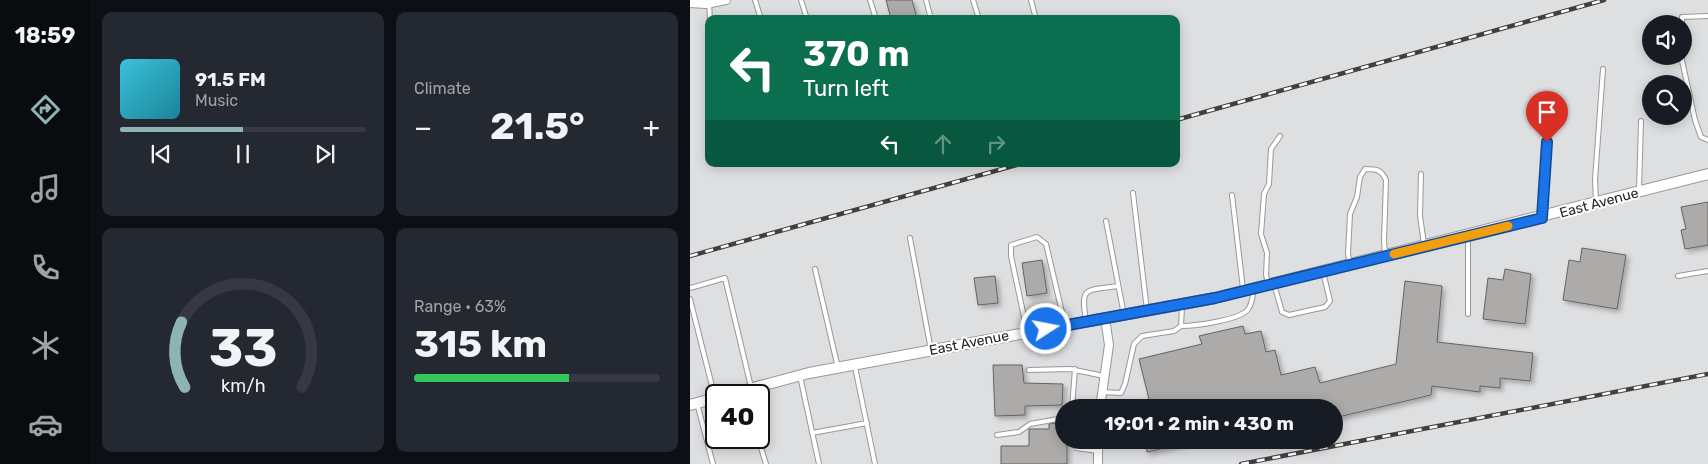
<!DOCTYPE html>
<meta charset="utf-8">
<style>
:root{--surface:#171b24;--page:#242831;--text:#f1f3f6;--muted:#9ea1a6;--line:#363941;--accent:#8eb3b5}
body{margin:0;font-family:Rubik,sans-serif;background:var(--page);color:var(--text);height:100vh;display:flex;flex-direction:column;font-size:19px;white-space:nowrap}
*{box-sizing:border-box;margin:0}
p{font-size:16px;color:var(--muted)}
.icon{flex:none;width:28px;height:28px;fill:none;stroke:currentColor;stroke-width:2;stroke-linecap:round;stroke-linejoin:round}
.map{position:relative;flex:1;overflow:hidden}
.side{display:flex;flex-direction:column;gap:12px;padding:12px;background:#0d0f14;width:600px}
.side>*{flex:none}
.hud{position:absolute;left:15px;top:15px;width:475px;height:152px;border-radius:10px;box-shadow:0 2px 12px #0003;background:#0b6e4f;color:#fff;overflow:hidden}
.tools{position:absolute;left:952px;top:15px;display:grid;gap:10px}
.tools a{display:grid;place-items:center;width:50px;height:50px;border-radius:50%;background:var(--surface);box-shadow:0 2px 12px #0003;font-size:25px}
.speed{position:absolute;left:15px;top:384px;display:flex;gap:10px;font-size:25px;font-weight:700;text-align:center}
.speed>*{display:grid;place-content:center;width:65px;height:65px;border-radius:50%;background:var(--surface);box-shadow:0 2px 12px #0003;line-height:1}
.speed .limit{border:2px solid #111;border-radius:8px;background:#fff;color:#111}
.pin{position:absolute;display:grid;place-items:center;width:42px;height:42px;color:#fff;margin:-51px -21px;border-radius:50% 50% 50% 0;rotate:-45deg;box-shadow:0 0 5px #0007}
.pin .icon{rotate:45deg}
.me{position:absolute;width:55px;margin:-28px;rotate:79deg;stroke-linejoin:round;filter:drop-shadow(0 0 4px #0008)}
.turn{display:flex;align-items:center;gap:18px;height:105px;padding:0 15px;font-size:22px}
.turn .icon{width:65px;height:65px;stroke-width:2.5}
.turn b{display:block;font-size:35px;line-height:42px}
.lanes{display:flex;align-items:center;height:48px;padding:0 15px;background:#0003;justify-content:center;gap:25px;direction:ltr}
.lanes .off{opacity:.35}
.big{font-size:38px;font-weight:700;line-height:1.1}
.side .card{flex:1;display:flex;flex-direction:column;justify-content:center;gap:8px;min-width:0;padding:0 18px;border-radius:10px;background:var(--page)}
.side .dial{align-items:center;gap:0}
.dial svg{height:130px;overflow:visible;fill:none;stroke:var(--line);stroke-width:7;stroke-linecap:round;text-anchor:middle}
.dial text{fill:var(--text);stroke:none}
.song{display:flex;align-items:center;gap:15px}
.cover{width:60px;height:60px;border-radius:8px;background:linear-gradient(135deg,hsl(190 70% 55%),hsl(190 70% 35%))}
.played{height:5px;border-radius:2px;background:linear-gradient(90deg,var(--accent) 50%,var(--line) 50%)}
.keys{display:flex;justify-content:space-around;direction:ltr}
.heat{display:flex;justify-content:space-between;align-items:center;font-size:28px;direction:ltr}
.charge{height:8px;border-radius:4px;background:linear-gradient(90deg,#34c759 63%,var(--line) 0)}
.side .tiles{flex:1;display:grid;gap:12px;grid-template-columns:repeat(2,1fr)}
.trip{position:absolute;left:365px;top:399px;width:288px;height:50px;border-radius:25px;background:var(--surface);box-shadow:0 2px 12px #0003;font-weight:700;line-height:50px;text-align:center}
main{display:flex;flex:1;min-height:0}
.dock{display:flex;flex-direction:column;width:90px;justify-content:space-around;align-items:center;background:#090b0e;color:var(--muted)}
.dock .icon{width:35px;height:35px}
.dock .current{color:var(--accent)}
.dock b{font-size:22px;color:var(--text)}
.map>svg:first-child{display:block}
.building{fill:#adaba9;stroke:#656362;filter:url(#shadow)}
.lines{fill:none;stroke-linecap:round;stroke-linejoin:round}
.lane-casing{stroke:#97989b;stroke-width:6}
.street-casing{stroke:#97989b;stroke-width:10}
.secondary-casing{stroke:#97989b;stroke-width:12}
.lane{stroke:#fff;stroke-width:4}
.street{stroke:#fff;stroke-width:8}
.secondary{stroke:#fff;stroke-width:10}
.rail-casing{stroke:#404041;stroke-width:4.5}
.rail{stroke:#fff;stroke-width:2.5;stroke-dasharray:8;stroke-linecap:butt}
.route-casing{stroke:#114b97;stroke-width:12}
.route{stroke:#1a73e8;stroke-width:9}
.slow{stroke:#f59e0b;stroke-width:9}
.labels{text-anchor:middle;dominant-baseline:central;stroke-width:4;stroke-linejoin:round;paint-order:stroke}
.street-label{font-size:14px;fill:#242425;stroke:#fff}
</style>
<main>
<nav class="dock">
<b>18:59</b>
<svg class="icon current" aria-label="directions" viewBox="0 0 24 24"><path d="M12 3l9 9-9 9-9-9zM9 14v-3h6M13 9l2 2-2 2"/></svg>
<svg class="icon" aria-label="music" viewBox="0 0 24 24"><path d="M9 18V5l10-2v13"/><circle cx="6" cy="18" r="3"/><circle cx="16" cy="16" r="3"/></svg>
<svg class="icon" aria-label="phone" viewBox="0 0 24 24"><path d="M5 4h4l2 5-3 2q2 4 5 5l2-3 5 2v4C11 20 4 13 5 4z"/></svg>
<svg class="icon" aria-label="climate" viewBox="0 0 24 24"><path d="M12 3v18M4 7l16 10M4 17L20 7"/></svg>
<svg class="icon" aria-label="car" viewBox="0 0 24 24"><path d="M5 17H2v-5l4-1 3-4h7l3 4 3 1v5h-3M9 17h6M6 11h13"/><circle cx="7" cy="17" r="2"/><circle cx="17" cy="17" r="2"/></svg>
</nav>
<section class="side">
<div class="tiles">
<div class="card">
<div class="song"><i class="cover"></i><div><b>91.5 FM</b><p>Music</p></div></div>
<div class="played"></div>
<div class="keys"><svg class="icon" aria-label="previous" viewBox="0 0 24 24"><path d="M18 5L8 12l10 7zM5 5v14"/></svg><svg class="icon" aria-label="pause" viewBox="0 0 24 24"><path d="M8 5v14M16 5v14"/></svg><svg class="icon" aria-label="next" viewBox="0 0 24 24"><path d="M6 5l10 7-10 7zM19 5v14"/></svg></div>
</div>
<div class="card"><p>Climate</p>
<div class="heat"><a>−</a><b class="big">21.5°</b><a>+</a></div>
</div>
<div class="card dial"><svg viewBox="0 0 100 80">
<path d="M14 69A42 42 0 1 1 86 69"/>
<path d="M14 69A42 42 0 0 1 12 29" stroke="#8eb3b5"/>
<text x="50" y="56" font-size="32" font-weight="700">33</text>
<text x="50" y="72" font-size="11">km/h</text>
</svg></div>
<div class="card"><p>Range · 63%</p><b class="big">315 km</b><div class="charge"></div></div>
</div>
</section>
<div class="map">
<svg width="1018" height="464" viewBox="0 0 1018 464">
<defs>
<filter id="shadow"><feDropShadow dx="3" dy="3" stdDeviation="2.5" flood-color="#0004"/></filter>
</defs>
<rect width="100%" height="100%" fill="#dedfe1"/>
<path class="building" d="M196 0H222L227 19H201Z
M1018 202V245L995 249 991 230 996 229 991 207Z
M892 248 936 255 927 309 873 300 879 260 890 262Z
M352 260 357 293 337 296 332 263Z
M815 269 841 274 835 324 793 319 798 278 813 280Z
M305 276 308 303 288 305 284 278Z
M715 281 752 286 747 342 843 353 840 381 810 378V388L790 386V392L742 386 741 395 644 418V408H436V404L459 399 449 359 512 344 509 336 553 326 555 334 571 331 576 352 585 350 591 375 625 367 630 383 706 364Z
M303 365H332L334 383 373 384 372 405 335 406V415L305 416Z
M371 422H374V440H377V464H311V446H339V429H359V424Z
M455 440H495L496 443 457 452Z"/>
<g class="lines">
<defs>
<path id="lane" d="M65 0 71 19
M111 0 117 19
M180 0 186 19
M236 0 241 19
M283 0 289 19
M341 0 346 19
M19 3 20 19
M992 24V17L1018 16
M991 56 1005 120 1011 137 1018 140
M731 174 730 216 734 244
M949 190 951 121
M443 193 457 310
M542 195 553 289
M906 201 905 180 913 69
M852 213 859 103
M416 221 434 315
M220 238 241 350
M660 263 658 254 660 214 667 197 670 177 675 169C686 169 691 169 696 180L694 240 695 254
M125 269 148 368
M988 276 1018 271
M578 283 576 275 577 253 571 234 574 194 579 184 581 149 590 136
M584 284 592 312 599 315 635 307 640 301 633 272
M0 288 35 278 61 387
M0 299 25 398
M778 314V236
M396 321C390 285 396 291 428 286
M491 326C504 326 553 320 559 308 562 303 563 294 564 289
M337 331 321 256V245L347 237 356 244 375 325
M165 367 185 464
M339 370 380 369 414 376
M110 376 129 464
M412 392 431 393 435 384 444 344 452 336 484 331 491 326 492 306
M7 403 23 464
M382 408 385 369
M122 433 177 423
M307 435 329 432 340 424 374 418
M68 438 76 464
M383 440 386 448 408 451"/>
<path id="street" d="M0 3 16 4 36 0
M410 408 419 345 415 318
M408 464V440"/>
<path id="secondary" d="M37 395 119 373 525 298 1018 174
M0 405 26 398"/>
</defs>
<use href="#lane" class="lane-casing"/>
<use href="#street" class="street-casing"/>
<use href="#secondary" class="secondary-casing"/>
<use href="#lane" class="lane"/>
<use href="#street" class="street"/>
<use href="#secondary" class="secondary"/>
<defs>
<path id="rail" d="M486 120 914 0
M0 256 330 164
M551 464 1018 374"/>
</defs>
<use href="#rail" class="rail-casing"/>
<use href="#rail" class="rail"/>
</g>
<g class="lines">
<defs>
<path id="route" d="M356 329 525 298 852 218 857 142"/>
</defs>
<use href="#route" class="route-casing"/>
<use href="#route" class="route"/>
<path class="slow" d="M704 254 818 226"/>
</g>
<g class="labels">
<g class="street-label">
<text transform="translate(909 203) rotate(-15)">East Avenue</text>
<text transform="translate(279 343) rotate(-11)">East Avenue</text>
</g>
</g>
</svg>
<div class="tools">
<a><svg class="icon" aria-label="sound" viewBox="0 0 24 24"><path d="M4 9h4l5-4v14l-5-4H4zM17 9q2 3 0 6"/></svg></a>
<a><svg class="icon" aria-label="search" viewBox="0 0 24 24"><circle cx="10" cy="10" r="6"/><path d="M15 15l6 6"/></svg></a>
</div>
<div class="speed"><div class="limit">40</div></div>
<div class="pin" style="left:857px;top:142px;background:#d93025"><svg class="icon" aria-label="arrive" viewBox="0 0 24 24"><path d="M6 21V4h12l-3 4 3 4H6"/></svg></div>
<svg class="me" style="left:356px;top:329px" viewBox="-20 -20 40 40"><circle r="17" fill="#1a73e8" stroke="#fff" stroke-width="3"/><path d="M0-11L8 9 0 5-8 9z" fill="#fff"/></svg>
<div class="trip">19:01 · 2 min · 430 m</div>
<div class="hud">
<div class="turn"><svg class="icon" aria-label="left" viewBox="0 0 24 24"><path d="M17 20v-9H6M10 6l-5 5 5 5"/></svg><div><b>370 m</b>Turn left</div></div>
<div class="lanes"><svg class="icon" aria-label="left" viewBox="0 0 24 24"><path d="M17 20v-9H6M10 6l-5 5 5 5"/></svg><svg class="icon off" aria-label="ahead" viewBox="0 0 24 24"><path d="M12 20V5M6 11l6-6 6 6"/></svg><svg class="icon off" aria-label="right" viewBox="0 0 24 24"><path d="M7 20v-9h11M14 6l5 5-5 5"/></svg></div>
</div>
</div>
</main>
